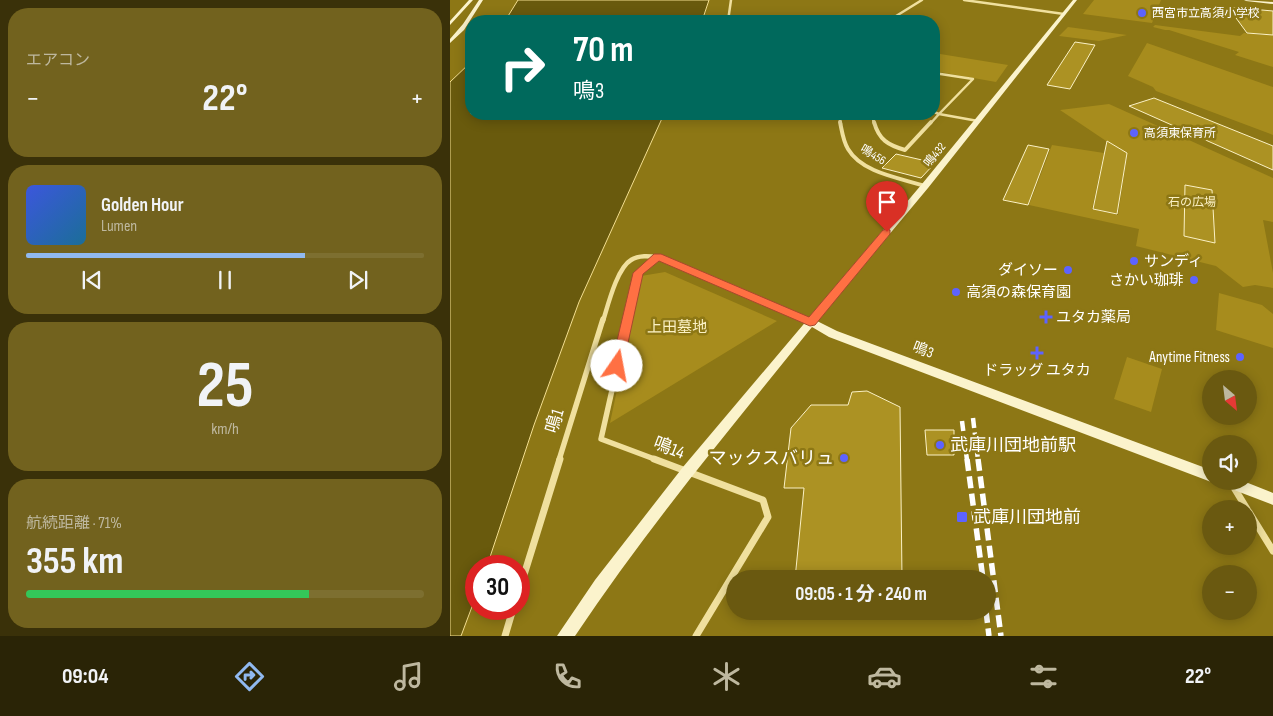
<!DOCTYPE html>
<html lang="ja">
<meta charset="utf-8">
<style>
:root{--surface:#6a5910;--page:#72621e;--text:#f1f3f6;--muted:#beb89f;--line:#7d6f30;--accent:#90b9f0}
body{margin:0;font-family:"Sofia Sans Condensed","Noto Sans JP",sans-serif;background:var(--page);color:var(--text);height:100vh;display:flex;flex-direction:column;font-size:19px;white-space:nowrap}
*{box-sizing:border-box;margin:0}
p{font-size:16px;color:var(--muted)}
.icon{flex:none;width:28px;height:28px;fill:none;stroke:currentColor;stroke-width:2;stroke-linecap:round;stroke-linejoin:round}
.map{position:relative;flex:1;overflow:hidden}
.side{display:flex;flex-direction:column;gap:8px;padding:8px;background:#3a3109;width:450px}
.side>*{flex:none}
.hud{position:absolute;left:15px;top:15px;width:475px;height:105px;border-radius:20px;box-shadow:0 2px 12px #0003;background:#00695c;color:#fff;overflow:hidden}
.needle{width:32px;rotate:152deg}
.tools{position:absolute;left:752px;top:370px;display:grid;gap:10px}
.tools a{display:grid;place-items:center;width:55px;height:55px;border-radius:50%;background:var(--surface);box-shadow:0 2px 12px #0003;font-size:25px}
.speed{position:absolute;left:15px;top:555px;display:flex;gap:10px;font-size:25px;font-weight:700;text-align:center}
.speed>*{display:grid;place-content:center;width:65px;height:65px;border-radius:50%;background:var(--surface);box-shadow:0 2px 12px #0003;line-height:1}
.speed .limit{border:8px solid #d22;background:#fff;color:#111}
.pin{position:absolute;display:grid;place-items:center;width:42px;height:42px;color:#fff;margin:-51px -21px;border-radius:50% 50% 50% 0;rotate:-45deg;box-shadow:0 0 5px #0007}
.pin .icon{rotate:45deg}
.me{position:absolute;width:55px;margin:-28px;rotate:12deg;stroke-linejoin:round;filter:drop-shadow(0 0 4px #0008)}
.turn{display:flex;align-items:center;gap:18px;height:105px;padding:0 25px;font-size:22px}
.turn .icon{width:65px;height:65px;stroke-width:2.5}
.turn b{display:block;font-size:35px;line-height:42px}
.big{font-size:38px;font-weight:700;line-height:1.1}
.side .card{flex:1;display:flex;flex-direction:column;justify-content:center;gap:8px;min-width:0;padding:0 18px;border-radius:20px;background:var(--page)}
.side .dial{align-items:center;gap:0}
.dial b{font-size:65px;line-height:1}
.song{display:flex;align-items:center;gap:15px}
.cover{width:60px;height:60px;border-radius:8px;background:linear-gradient(135deg,hsl(230 70% 55%),hsl(200 70% 35%))}
.played{height:5px;border-radius:2px;background:linear-gradient(90deg,var(--accent) 70%,var(--line) 70%)}
.keys{display:flex;justify-content:space-around;direction:ltr}
.heat{display:flex;justify-content:space-between;align-items:center;font-size:28px;direction:ltr}
.charge{height:8px;border-radius:4px;background:linear-gradient(90deg,#34c759 71%,var(--line) 0)}
.trip{position:absolute;left:276px;top:570px;width:270px;height:50px;border-radius:25px;background:var(--surface);box-shadow:0 2px 12px #0003;font-weight:700;line-height:50px;text-align:center}
.tab-bar{display:flex;height:80px;justify-content:space-around;align-items:center;background:#2a2406;color:var(--muted)}
.tab-bar .icon{width:35px;height:35px}
.tab-bar .selected{color:var(--accent)}
.tab-bar b{font-size:22px;color:var(--text)}
main{display:flex;flex:1;min-height:0}
.map>svg:first-child{display:block}
.green{fill:#a78c1d}
.water{fill:#695a0d;stroke:#f3de90}
.building{fill:#ac9223;stroke:#fbf1c5}
.lines{fill:none;stroke-linecap:round;stroke-linejoin:round}
.street-far4{stroke:#f0e09e;stroke-width:2.5}
.street-far3{stroke:#f0e09e;stroke-width:4}
.street-far2{stroke:#f0e09e;stroke-width:4.5}
.street-far1{stroke:#f0e09e;stroke-width:5.5}
.street{stroke:#f0e09e;stroke-width:7}
.secondary{fill:#fbf3cc;fill-rule:evenodd}
.rail-far1{stroke:#fff;stroke-width:4.5;stroke-dasharray:10 4.5;stroke-linecap:butt}
.rail{stroke:#fff;stroke-width:5.5;stroke-dasharray:12 5.5;stroke-linecap:butt}
.route{fill:#ff7043;stroke:#a6492c}
.poi-dot{fill:#5d63ff;stroke:#8d7715;stroke-width:2}
.labels{text-anchor:middle;dominant-baseline:central;stroke-width:5;stroke-linejoin:round;paint-order:stroke}
.far-poi-label{font-size:12px;fill:#fff;stroke:#8d7715;text-anchor:start}
.far-street-label{font-size:12px;fill:#fff;stroke:#8d7715}
.far-park-label{font-size:12px;fill:#fbf1c5;stroke:#8d7715}
.poi-label{font-size:15px;fill:#fff;stroke:#8d7715;text-anchor:start}
.park-label{font-size:15px;fill:#fbf1c5;stroke:#8d7715}
.street-label{font-size:15px;fill:#fff;stroke:#8d7715}
.near-street-label{font-size:18px;fill:#fff;stroke:#8d7715}
.near-poi-label{font-size:18px;fill:#fff;stroke:#8d7715;text-anchor:start}
</style>
<main>
<section class="side">
<div class="card"><p>エアコン</p>
<div class="heat"><a>−</a><b class="big">22°</b><a>+</a></div>
</div>
<div class="card">
<div class="song"><i class="cover"></i><div><b>Golden Hour</b><p>Lumen</p></div></div>
<div class="played"></div>
<div class="keys"><svg class="icon" aria-label="previous" viewBox="0 0 24 24"><path d="M18 5L8 12l10 7zM5 5v14"/></svg><svg class="icon" aria-label="pause" viewBox="0 0 24 24"><path d="M8 5v14M16 5v14"/></svg><svg class="icon" aria-label="next" viewBox="0 0 24 24"><path d="M6 5l10 7-10 7zM19 5v14"/></svg></div>
</div>
<div class="card dial"><b>25</b><p>km/h</p></div>
<div class="card"><p>航続距離 · 71%</p><b class="big">355 km</b><div class="charge"></div></div>
</section>
<div class="map">
<svg width="823" height="636" viewBox="0 0 823 636">
<rect width="100%" height="100%" fill="#8d7715"/>
<path class="green" d="M644 0H711L702 23 633 14Z
M705 25 790 36 794 33 815 35 823 30V67L785 55 789 52 719 30H715L703 27Z
M618 27 677 35 649 41 609 36Z
M697 43 823 87V135L706 91 703 87 678 76Z
M484 53 558 65 546 82 484 71Z
M659 104 823 178V222L813 220 823 273V288L805 285 793 287 766 266 686 246 689 229 579 205 602 145 654 153 642 209 668 215 677 155 610 110Z
M215 272 327 321 160 423 191 276Z
M769 293 812 305 823 314V348L766 330Z
M677 357 712 369 701 412 664 399Z"/>
<path class="water" d="M68 0H259L252 21H55Z
M21 62V114H214L129 302 84 425 37 566H26V596L11 636H0V82Z"/>
<path class="building" d="M778 7 823 11V35L797 33Z
M625 42 645 45 620 89 597 85Z
M704 98 823 146V170L679 106Z
M657 141 677 153 667 214 643 209Z
M578 145 599 149 578 205 553 200Z
M446 154 485 163 471 178 432 168Z
M735 185 762 190 765 243 734 236Z
M417 391 450 407 452 579H345L354 488H334L341 428 361 405H398L402 392Z
M475 430H504V455H477Z"/>
<g class="lines">
<path class="street-far4" d="M514 0 614 14
M278 21 281 0
M438 21 472 0
M484 73 523 79 489 114 484 112
M389 114 391 124
M422 114 424 124
M480 124 489 114 528 121"/>
<path class="street-far3" d="M390 122C392 131 393 141 398 149 412 173 450 178 475 186
M424 122C429 140 438 145 455 150L481 122"/>
<path class="street-far2" d="M153 321C158 305 167 268 181 260 189 255 199 256 208 257L358 321
M177 321 188 273 208 257"/>
<path class="street-far1" d="M178 319 151 439 207 460
M355 319 361 322
M109 460 153 319"/>
<path class="street" d="M204 459 313 500 318 517 246 636
M783 486 797 509
M799 512 823 551
M69 591 110 459
M55 636 63 609"/>
<path class="secondary" d="M19 0H23L0 25V21Z
M29 0H33L14 30 0 43V39L13 24Z
M623 0H627L478 188 367 321 387 331 761 470V481H763L761 482 756 480 379 337 362 327C281 428 197 528 125 636H107L145 580 233 467 472 184Z
M794 0 823 2V4L796 1Z
M770 481H793L823 493V505L771 485Z"/>
<path class="rail-far1" d="M523 418 528 460
M512 421 517 460"/>
<path class="rail" d="M517 459 533 579
M528 459 551 636
M536 611 539 636"/>
</g>
<path class="route" d="M437 229 440 230V234L365 325 360 326 209 261 193 274 173 366 171 369H162L161 366 183 273 204 254H211L359 317 433 230Z"/>
<g class="poi-dot">
<circle cx="692" cy="13" r="5"/>
<circle cx="684" cy="133" r="5"/>
<circle cx="684" cy="261" r="5"/>
<circle cx="618" cy="270" r="5"/>
<circle cx="744" cy="280" r="5"/>
<circle cx="506" cy="292" r="5"/>
<path d="M593.5 309.5h5v5h5v5h-5v5h-5v-5h-5v-5h5z"/>
<path d="M584.5 345.5h5v5h5v5h-5v5h-5v-5h-5v-5h5z"/>
<circle cx="790" cy="357" r="5"/>
<circle cx="490" cy="445" r="5"/>
<circle cx="394" cy="458" r="5"/>
<rect x="506" y="511" width="12" height="12" rx="2.5"/>
</g>
<g class="labels">
<g class="far-poi-label">
<text x="702" y="13">西宮市立高須小学校</text>
<text x="694" y="133">高須東保育所</text>
</g>
<g class="far-street-label">
<text transform="translate(423 155) rotate(31)">鳴456</text>
<text transform="translate(485 155) rotate(-51)">鳴432</text>
</g>
<g class="far-park-label">
<text x="742" y="202">石の広場</text>
</g>
<g class="poi-label">
<text x="694" y="261">サンディ</text>
<text x="608" y="270" text-anchor="end">ダイソー</text>
<text x="734" y="280" text-anchor="end">さかい珈琲</text>
<text x="516" y="292">高須の森保育園</text>
<text x="606" y="317">ユタカ薬局</text>
<text x="780" y="357" text-anchor="end">Anytime Fitness</text>
<text x="587" y="370" text-anchor="middle">ドラッグ ユタカ</text>
</g>
<g class="park-label">
<text x="227" y="327">上田墓地</text>
</g>
<g class="street-label">
<text transform="translate(473 350) rotate(21)">鳴3</text>
</g>
<g class="near-street-label">
<text transform="translate(105 421) rotate(-73)">鳴1</text>
<text transform="translate(219 448) rotate(21)">鳴14</text>
</g>
<g class="near-poi-label">
<text x="500" y="445">武庫川団地前駅</text>
<text x="384" y="458" text-anchor="end">マックスバリュ</text>
<text x="523" y="517">武庫川団地前</text>
</g>
</g>
</svg>
<div class="tools">
<a><svg class="needle" viewBox="-14 -14 28 28"><path d="M0-13l5 13h-10z" fill="#e53935"/><path d="M0 13l5-13h-10z" fill="#beb89f"/></svg></a>
<a><svg class="icon" aria-label="sound" viewBox="0 0 24 24"><path d="M4 9h4l5-4v14l-5-4H4zM17 9q2 3 0 6"/></svg></a>
<a>+</a>
<a>−</a>
</div>
<div class="speed"><div class="limit">30</div></div>
<div class="pin" style="left:437px;top:232px;background:#d93025"><svg class="icon" aria-label="arrive" viewBox="0 0 24 24"><path d="M6 21V4h12l-3 4 3 4H6"/></svg></div>
<svg class="me" style="left:167px;top:366px" viewBox="-20 -20 40 40"><circle r="19" fill="#fff"/><path d="M0-13L10 11 0 6-10 11z" fill="#ff7043"/></svg>
<div class="trip">09:05 · 1 分 · 240 m</div>
<div class="hud">
<div class="turn"><svg class="icon" aria-label="right" viewBox="0 0 24 24"><path d="M7 20v-9h11M14 6l5 5-5 5"/></svg><div><b>70 m</b>鳴3</div></div>
</div>
</div>
</main>
<nav class="tab-bar">
<b>09:04</b>
<svg class="icon selected" aria-label="directions" viewBox="0 0 24 24"><path d="M12 3l9 9-9 9-9-9zM9 14v-3h6M13 9l2 2-2 2"/></svg>
<svg class="icon" aria-label="music" viewBox="0 0 24 24"><path d="M9 18V5l10-2v13"/><circle cx="6" cy="18" r="3"/><circle cx="16" cy="16" r="3"/></svg>
<svg class="icon" aria-label="phone" viewBox="0 0 24 24"><path d="M5 4h4l2 5-3 2q2 4 5 5l2-3 5 2v4C11 20 4 13 5 4z"/></svg>
<svg class="icon" aria-label="climate" viewBox="0 0 24 24"><path d="M12 3v18M4 7l16 10M4 17L20 7"/></svg>
<svg class="icon" aria-label="car" viewBox="0 0 24 24"><path d="M5 17H2v-5l4-1 3-4h7l3 4 3 1v5h-3M9 17h6M6 11h13"/><circle cx="7" cy="17" r="2"/><circle cx="17" cy="17" r="2"/></svg>
<svg class="icon" aria-label="filters" viewBox="0 0 24 24"><path d="M4 7h16M4 17h16"/><circle cx="9" cy="7" r="2"/><circle cx="15" cy="17" r="2"/></svg>
<b>22°</b>
</nav>
